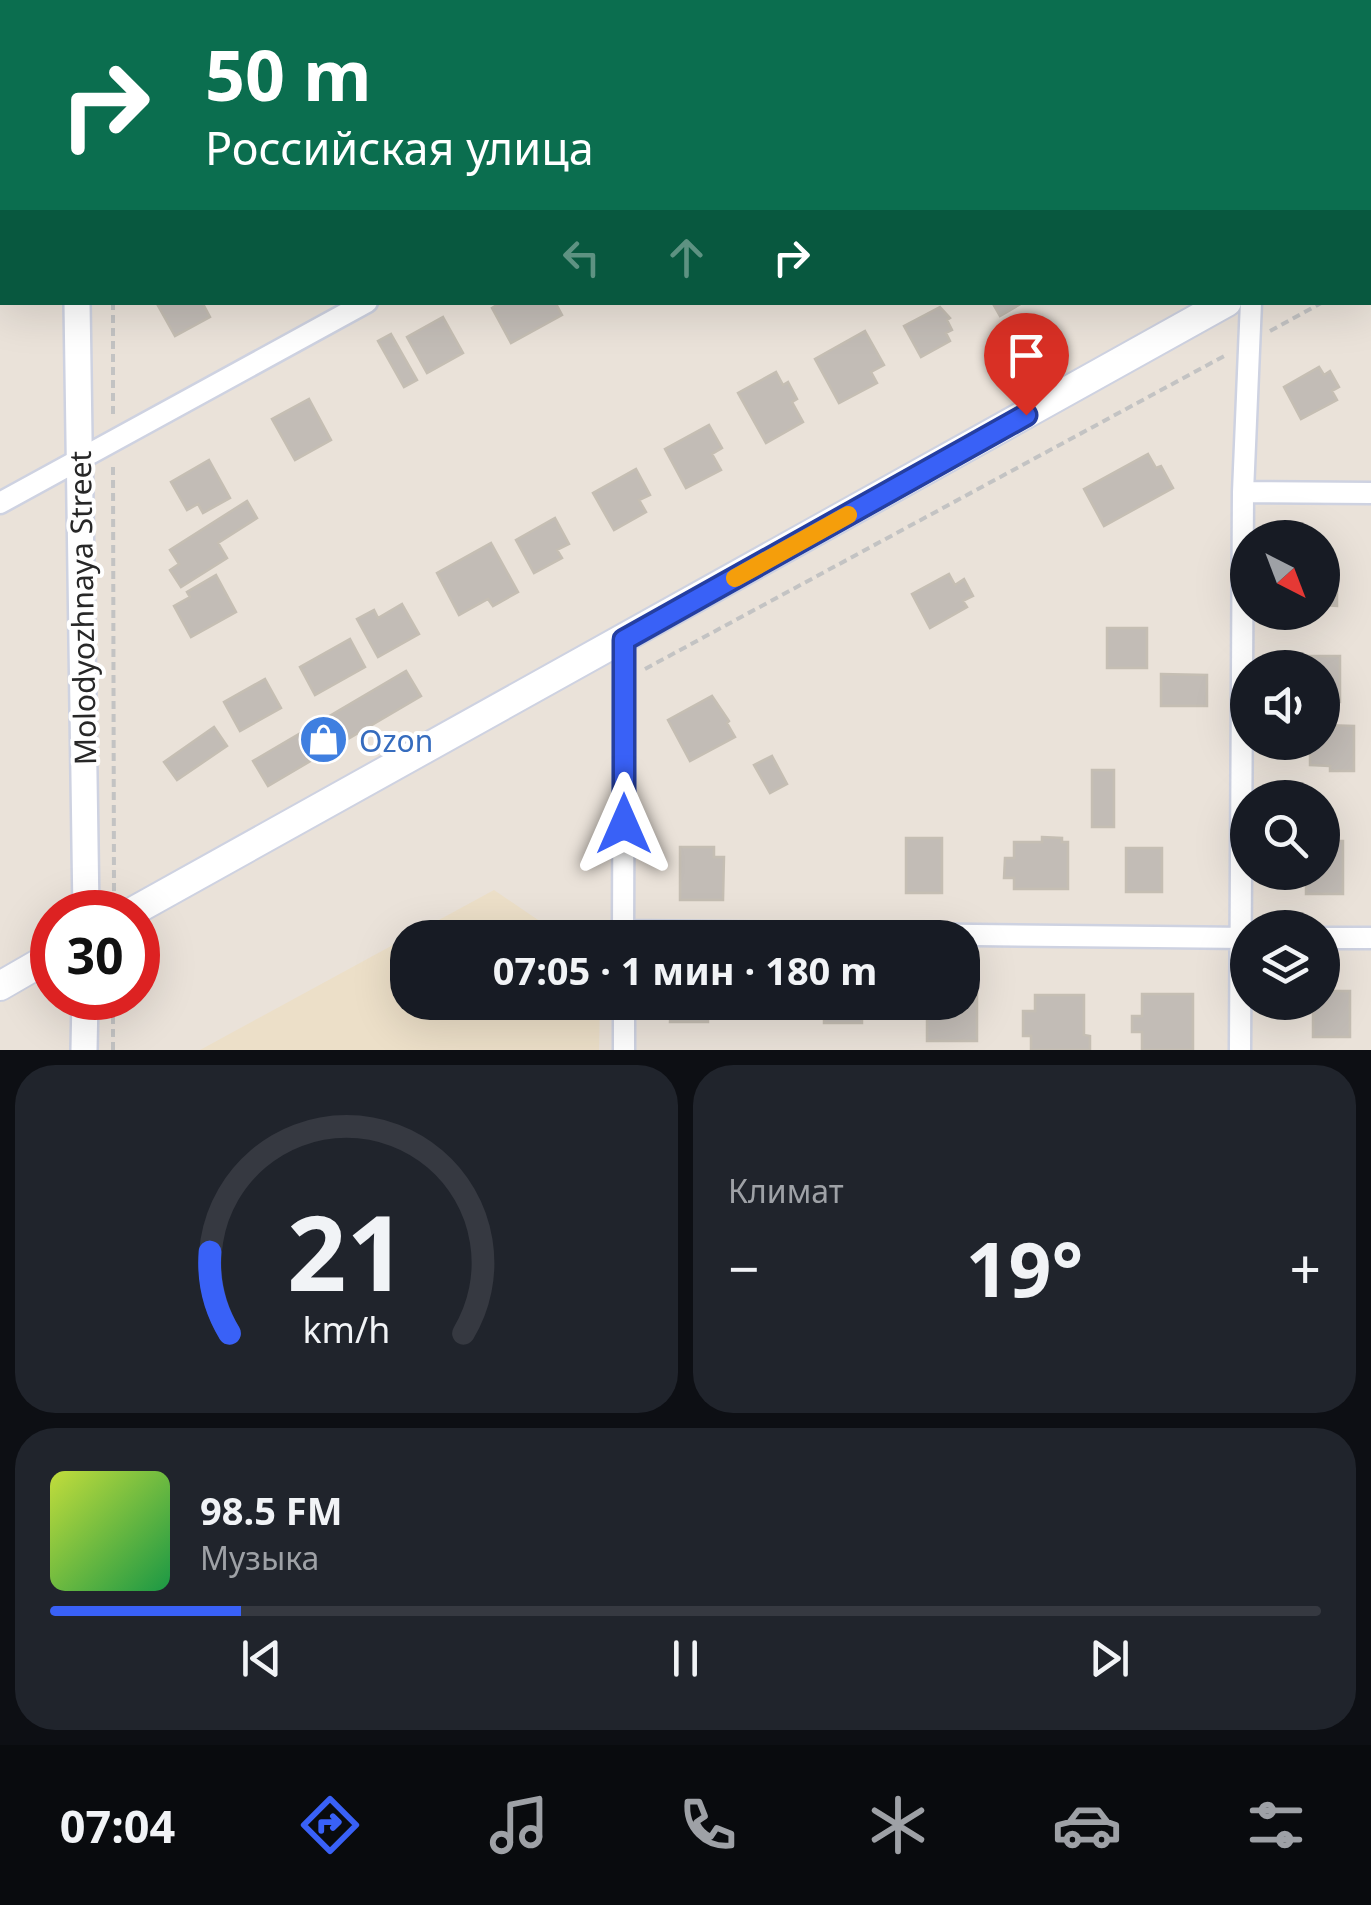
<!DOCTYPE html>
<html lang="ru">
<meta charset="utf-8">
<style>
:root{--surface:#171b24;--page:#20242c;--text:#f1f3f6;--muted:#9ea1a6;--line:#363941;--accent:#3961f7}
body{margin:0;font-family:"Noto Sans",sans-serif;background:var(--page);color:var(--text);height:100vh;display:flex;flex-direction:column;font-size:38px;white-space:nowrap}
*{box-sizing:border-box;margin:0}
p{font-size:32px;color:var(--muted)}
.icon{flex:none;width:55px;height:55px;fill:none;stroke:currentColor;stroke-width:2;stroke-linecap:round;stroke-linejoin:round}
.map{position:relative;height:1050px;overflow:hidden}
.sheet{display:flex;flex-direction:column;gap:15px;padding:15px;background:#0d0f14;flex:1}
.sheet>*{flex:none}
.banner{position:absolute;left:0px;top:0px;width:1372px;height:305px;box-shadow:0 10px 40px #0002;background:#0b6e4f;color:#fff;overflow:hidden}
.needle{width:65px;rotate:138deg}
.tools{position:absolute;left:1230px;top:520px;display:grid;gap:20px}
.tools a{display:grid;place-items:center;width:110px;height:110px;border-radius:50%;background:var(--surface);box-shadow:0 10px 40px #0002;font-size:50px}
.speed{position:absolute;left:30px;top:890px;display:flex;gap:20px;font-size:50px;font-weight:700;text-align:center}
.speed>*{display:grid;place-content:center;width:130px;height:130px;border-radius:50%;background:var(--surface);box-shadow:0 10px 40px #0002;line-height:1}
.speed .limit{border:15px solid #d22;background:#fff;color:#111}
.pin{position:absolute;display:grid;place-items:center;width:85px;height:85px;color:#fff;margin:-102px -42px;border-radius:50% 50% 50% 0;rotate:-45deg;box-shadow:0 0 10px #0007}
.pin .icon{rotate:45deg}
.me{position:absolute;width:110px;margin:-55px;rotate:0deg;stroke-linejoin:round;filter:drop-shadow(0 0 8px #0008)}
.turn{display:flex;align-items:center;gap:35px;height:210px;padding:0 40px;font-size:45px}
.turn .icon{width:130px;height:130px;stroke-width:2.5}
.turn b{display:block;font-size:70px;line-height:85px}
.lanes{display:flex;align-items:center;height:95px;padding:0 40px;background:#0003;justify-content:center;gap:50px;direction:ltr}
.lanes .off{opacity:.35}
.big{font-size:75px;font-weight:700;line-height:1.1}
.sheet .tile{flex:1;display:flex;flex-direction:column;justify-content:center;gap:15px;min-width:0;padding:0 35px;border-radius:40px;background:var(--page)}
.sheet .dial{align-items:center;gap:0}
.dial svg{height:260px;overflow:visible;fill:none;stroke:var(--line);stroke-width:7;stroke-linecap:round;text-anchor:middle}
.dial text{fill:var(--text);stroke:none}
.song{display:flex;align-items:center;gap:30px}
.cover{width:120px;height:120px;border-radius:15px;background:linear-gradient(135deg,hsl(70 70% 55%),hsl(140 70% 35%))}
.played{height:10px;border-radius:5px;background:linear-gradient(90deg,var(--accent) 15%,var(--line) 15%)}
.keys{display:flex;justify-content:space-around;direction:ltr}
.heat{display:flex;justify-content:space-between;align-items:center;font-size:55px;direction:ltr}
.sheet .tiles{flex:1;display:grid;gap:15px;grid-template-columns:1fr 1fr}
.tile:last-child{grid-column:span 2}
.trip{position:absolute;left:390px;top:920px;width:590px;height:100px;border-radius:40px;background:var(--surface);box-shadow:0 10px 40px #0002;font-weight:700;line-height:100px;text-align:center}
.dock{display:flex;height:160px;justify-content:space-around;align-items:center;background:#090b0e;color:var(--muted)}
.dock .icon{width:70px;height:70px}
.dock .selected{color:var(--accent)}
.dock b{font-size:45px;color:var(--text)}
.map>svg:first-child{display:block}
.education{fill:#ecdfc8}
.building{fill:#c2bcb6;stroke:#c5beb3;stroke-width:2.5}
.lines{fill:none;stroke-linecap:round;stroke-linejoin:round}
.minor-casing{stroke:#ced2e1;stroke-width:25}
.tertiary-casing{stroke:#ced2e1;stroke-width:30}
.secondary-casing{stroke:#ced2e1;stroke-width:32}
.path{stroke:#c3c3c3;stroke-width:4;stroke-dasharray:8 5;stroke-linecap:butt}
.minor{stroke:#fff;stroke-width:20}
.tertiary{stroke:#fff;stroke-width:25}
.secondary{stroke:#fff;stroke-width:28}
.route-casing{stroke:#253fa1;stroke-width:25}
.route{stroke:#3961f7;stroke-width:18}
.slow{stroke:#f59e0b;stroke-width:18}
.labels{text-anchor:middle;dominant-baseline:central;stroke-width:8;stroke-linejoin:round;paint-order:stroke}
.street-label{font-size:30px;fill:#272727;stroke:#fff}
.shop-label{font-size:30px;fill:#366cbe;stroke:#fff;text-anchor:start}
</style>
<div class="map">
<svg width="1371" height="1050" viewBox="0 0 1371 1050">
<rect width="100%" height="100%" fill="#eae2d9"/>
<path class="education" d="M494 890 563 937 408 938V1002L600 1003 599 1050H200Z"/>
<path class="building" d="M156 302H202L210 317 175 336Z
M502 302H555L562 315 511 343 492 308Z
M992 302H1024L1000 316Z
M940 307 950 318 947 320 952 330 946 333 950 341 921 357 904 326Z
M443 317 463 353 427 373 407 337Z
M865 331 884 365 871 372 877 383 839 403 815 359Z
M391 334 417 380 404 387 378 341Z
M1319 367 1324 375 1330 371 1339 387 1332 391 1337 400 1301 419 1284 387Z
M776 372 783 385 788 382 797 399 792 402 803 422 766 443 738 393Z
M309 399 331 440 295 460 272 419Z
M709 425 722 448 712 454 721 470 686 488 665 449Z
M1148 454 1156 468 1161 466 1173 488 1104 526 1084 489Z
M209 460 230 498 203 513 198 504 187 510 171 482Z
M636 469 650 495 639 500 646 512 614 530 593 493Z
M247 501 257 518 218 543 227 558 181 587 170 570 179 564 170 550Z
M555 518 569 544 557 550 562 558 534 573 516 540Z
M491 543 518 592 493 606 488 599 459 615 437 573Z
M1322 555 1323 562H1337V606L1322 605Z
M949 574 955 585 964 579 973 596 963 601 967 607 930 628 912 594Z
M216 575 236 612 191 637 174 606 190 597 187 592Z
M402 604 419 634 378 657 357 619 374 610 378 618Z
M1107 628H1147V668H1107Z
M350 639 365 667 315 695 300 667Z
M1299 656H1340V702H1322V668H1299Z
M406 671 421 696 268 786 253 761Z
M1161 674 1207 675V706H1161Z
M265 679 281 708 240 731 224 702Z
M712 696 729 721 727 723 735 737 690 761 668 720Z
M1322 725 1354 726V771H1330V766L1310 765V742H1322Z
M214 727 227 746 177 780 164 762Z
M772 756 787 784 770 793 754 765Z
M1092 770H1114V827H1092Z
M1042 837 1062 838V842H1068V889H1014V878H1004L1005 858H1014V842H1042Z
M906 838H942V893H906Z
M1322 841H1343V894H1306V872H1322Z
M680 847H714V857H724L723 900H680Z
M1126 848H1162V892H1126Z
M1322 991H1350V1037H1313V1002H1322Z
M962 992H977V1041H927V1002H962Z
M1142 994H1193V1050H1142V1032H1132V1016H1142Z
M1035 995H1084V1035L1090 1036V1050H1031V1036H1023V1011H1035Z
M671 1002H708V1022H670Z
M824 1002H862V1023H824Z"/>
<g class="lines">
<defs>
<path id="minor" d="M1248 0V2
M146 2 151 0
M920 2 925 0
M0 84 2 82
M1243 492 1371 493
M0 503 367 302
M623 931 1248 938
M623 938 624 640
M1322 938H1371
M624 1002V1050
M1240 1050 1243 492 1251 302"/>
<path id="tertiary" d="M74 0V2
M77 302 86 912
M84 1050 85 998"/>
<path id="secondary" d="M1370 224 1371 223
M132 912 1227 302
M0 986 52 956"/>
</defs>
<use href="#minor" class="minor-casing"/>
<use href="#tertiary" class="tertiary-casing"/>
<use href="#secondary" class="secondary-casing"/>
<path class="path" d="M112 0V2
M1370 277 1371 276
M113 302V418
M1270 331 1323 302
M113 467 114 893
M645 669 1226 355
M113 1050V998"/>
<use href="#minor" class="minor"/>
<use href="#tertiary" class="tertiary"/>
<use href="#secondary" class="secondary"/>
</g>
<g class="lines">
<defs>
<path id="route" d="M624 824V640L1026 415"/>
</defs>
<use href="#route" class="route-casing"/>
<use href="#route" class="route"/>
<path class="slow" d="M735 578 848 515"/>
</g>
<defs>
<symbol id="shop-disc" viewBox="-11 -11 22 22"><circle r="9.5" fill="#3f7fe0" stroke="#fff"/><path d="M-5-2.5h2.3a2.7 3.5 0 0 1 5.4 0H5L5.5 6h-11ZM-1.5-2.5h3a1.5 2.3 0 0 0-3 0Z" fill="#fff"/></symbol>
</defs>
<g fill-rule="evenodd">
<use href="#shop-disc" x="296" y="712" width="55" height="55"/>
</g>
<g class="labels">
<g class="street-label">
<text transform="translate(82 608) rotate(-91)">Molodyozhnaya Street</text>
</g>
<g class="shop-label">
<text x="359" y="740">Ozon</text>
</g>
</g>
</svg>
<div class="tools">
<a><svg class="needle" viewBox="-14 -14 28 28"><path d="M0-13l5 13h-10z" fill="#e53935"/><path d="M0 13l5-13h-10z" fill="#9ea1a6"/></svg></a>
<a><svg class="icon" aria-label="sound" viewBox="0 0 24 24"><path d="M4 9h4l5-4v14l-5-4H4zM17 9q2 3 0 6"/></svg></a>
<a><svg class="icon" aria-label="search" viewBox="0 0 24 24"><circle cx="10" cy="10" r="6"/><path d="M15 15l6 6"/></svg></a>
<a><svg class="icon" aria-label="layers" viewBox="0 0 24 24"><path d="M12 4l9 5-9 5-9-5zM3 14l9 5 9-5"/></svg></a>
</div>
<div class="speed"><div class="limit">30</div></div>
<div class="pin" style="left:1026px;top:415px;background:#d93025"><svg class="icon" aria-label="arrive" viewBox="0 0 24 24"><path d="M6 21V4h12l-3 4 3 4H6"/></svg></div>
<svg class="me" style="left:624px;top:824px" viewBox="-20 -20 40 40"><path d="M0-17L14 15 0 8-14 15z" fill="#3961f7" stroke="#fff" stroke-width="4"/></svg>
<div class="trip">07:05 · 1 мин · 180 m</div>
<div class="banner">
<div class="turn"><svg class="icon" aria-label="right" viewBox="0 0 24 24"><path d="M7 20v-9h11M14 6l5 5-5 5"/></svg><div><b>50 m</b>Российская улица</div></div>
<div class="lanes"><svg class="icon off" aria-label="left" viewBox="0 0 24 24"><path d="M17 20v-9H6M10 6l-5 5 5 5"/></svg><svg class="icon off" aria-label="ahead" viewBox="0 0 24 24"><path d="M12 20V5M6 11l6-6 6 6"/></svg><svg class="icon" aria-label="right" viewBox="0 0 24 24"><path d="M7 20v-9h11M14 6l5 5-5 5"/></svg></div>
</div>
</div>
<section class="sheet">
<div class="tiles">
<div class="tile dial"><svg viewBox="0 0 100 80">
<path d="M14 69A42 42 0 1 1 86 69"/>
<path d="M14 69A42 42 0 0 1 8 44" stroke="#3961f7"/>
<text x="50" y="56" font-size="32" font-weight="700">21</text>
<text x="50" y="72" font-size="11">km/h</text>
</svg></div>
<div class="tile"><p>Климат</p>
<div class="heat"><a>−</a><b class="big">19°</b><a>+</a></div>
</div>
<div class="tile">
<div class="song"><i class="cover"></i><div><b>98.5 FM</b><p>Музыка</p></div></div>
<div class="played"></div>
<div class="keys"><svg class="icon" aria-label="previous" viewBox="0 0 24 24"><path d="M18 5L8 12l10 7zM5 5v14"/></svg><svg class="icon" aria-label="pause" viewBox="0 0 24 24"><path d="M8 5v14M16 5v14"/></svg><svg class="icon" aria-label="next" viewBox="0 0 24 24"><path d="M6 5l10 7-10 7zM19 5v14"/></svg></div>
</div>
</div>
</section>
<nav class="dock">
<b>07:04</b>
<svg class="icon selected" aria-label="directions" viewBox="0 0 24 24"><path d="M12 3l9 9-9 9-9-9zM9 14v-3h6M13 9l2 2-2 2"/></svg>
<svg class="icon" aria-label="music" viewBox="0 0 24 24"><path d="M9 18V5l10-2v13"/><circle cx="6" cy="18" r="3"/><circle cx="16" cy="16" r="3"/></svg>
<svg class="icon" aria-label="phone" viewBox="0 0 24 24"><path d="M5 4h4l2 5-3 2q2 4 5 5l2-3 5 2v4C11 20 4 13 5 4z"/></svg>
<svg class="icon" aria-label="climate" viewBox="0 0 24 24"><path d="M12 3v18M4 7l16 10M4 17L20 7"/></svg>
<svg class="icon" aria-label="car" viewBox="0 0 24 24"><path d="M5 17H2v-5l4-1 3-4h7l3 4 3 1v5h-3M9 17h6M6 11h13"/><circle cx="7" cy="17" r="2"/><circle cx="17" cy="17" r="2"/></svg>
<svg class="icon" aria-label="filters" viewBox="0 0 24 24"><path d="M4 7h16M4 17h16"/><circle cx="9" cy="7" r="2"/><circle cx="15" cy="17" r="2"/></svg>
</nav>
